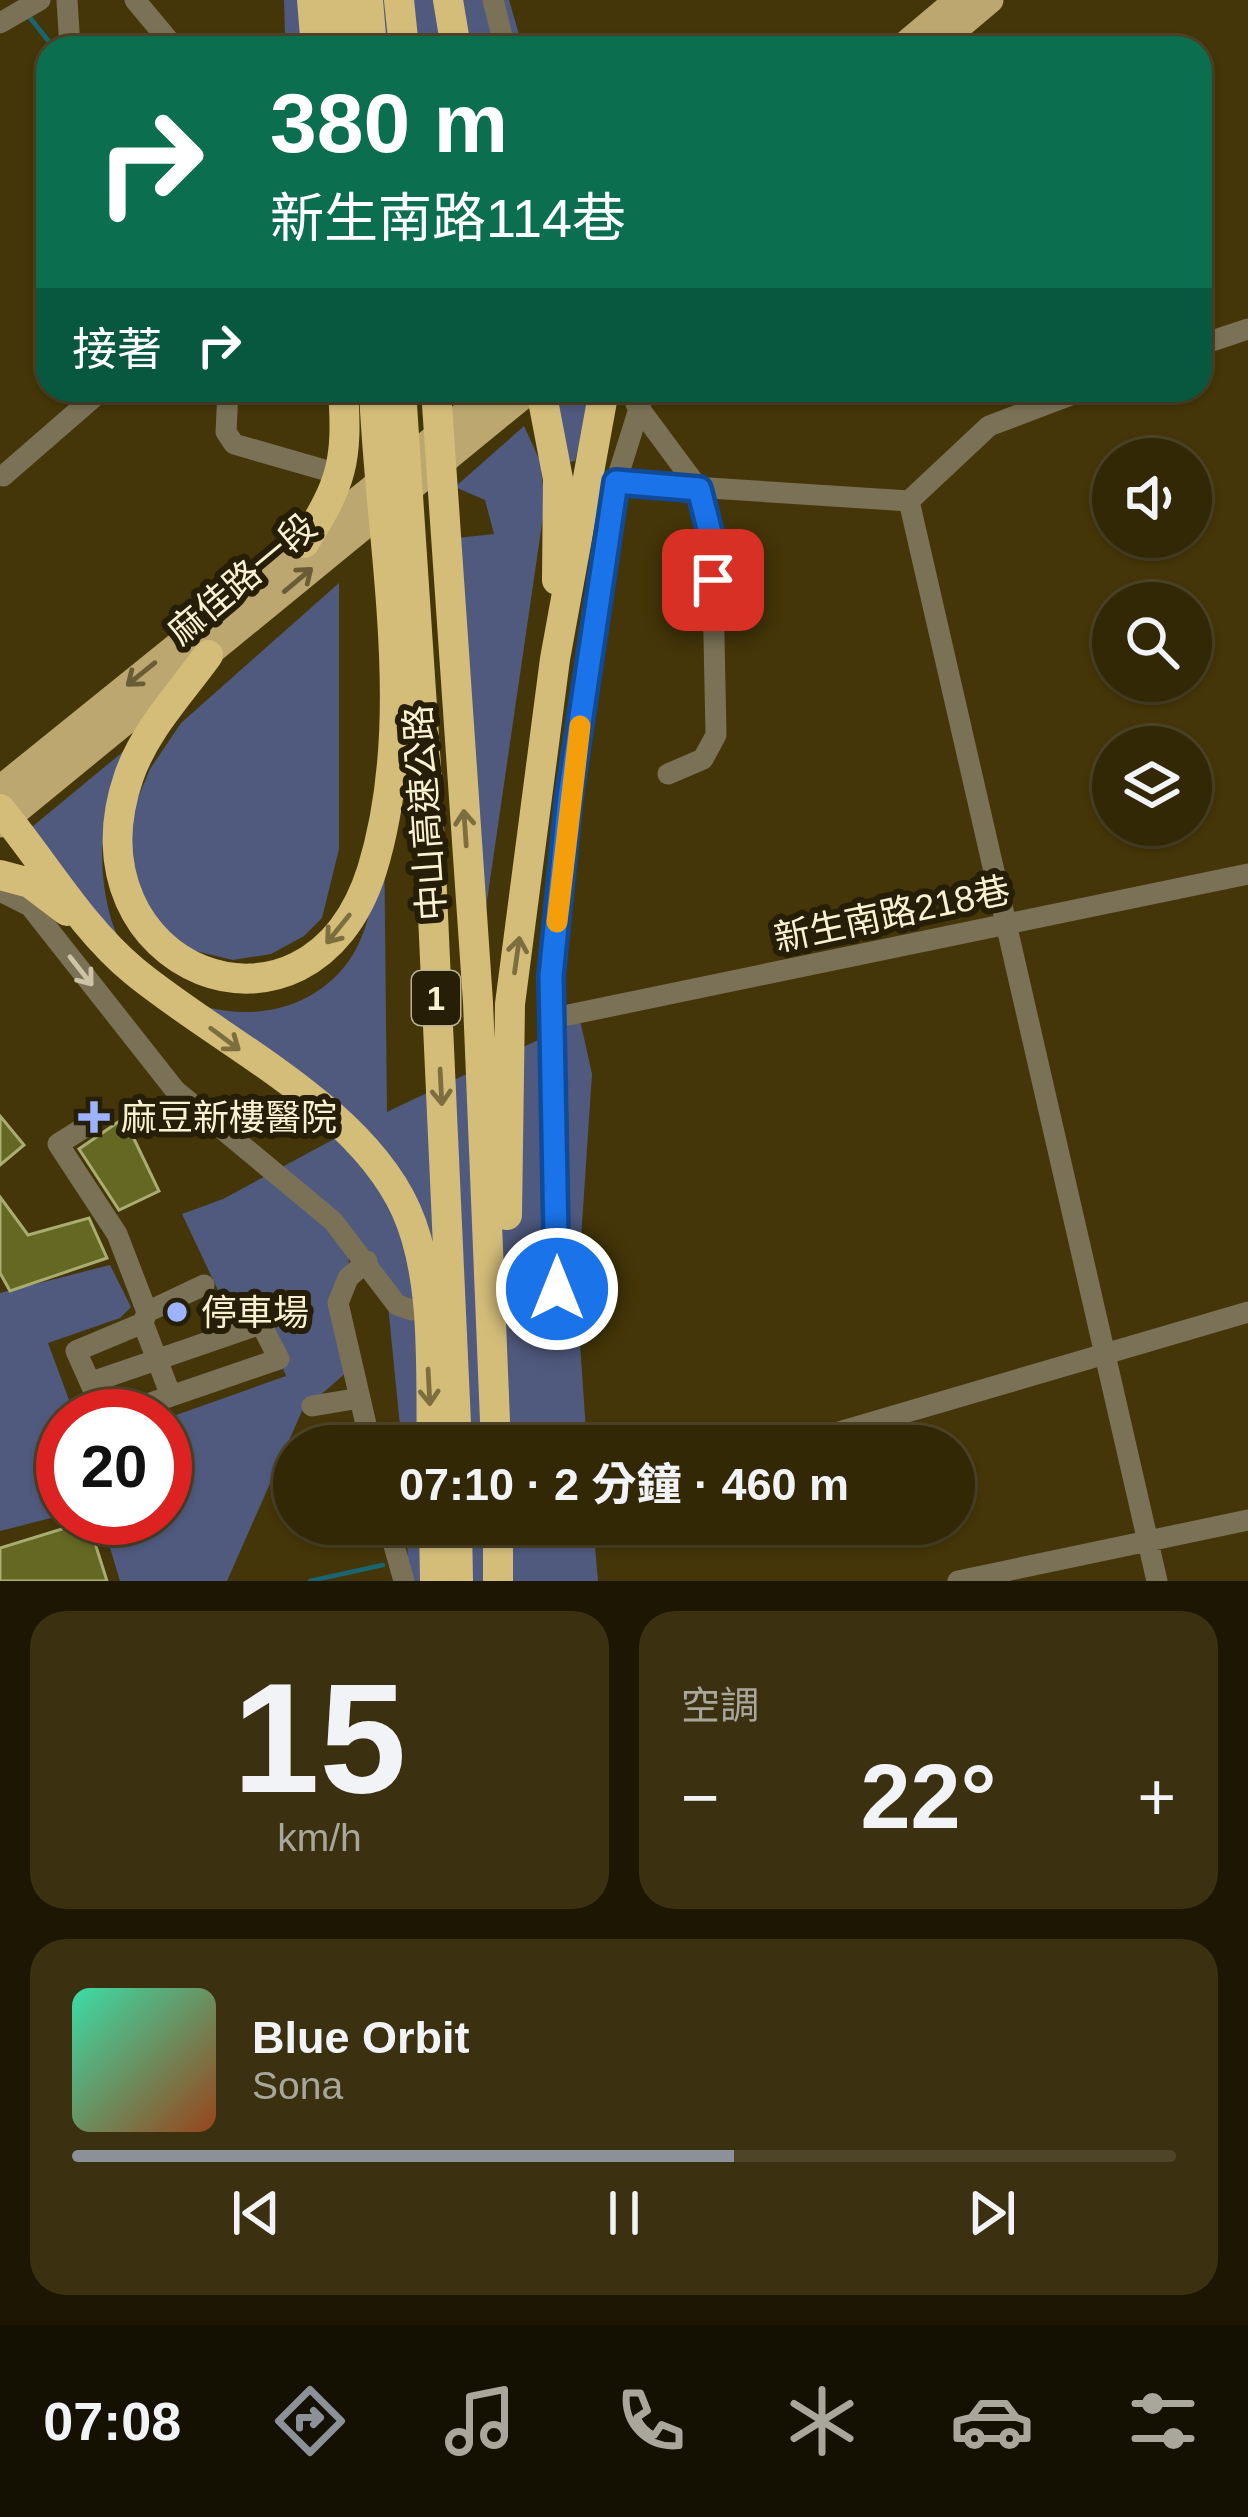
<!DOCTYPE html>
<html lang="zh-TW">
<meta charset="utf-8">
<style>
:root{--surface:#332806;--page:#3b3010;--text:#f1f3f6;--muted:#a9a69b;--line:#4e4428;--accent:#8c9099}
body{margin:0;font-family:Arial,"Noto Sans TC",sans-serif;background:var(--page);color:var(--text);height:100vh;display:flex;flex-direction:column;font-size:45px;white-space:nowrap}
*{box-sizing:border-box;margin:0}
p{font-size:39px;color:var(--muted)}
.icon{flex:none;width:66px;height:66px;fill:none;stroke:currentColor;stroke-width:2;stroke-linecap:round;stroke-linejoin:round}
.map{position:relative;height:1581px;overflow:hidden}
.side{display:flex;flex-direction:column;gap:30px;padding:30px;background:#1c1603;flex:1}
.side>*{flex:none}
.banner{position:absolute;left:36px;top:36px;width:1176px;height:366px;border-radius:36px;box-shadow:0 3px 9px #0004,0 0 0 3px var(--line);background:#0b6e4f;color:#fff;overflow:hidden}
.fabs{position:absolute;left:1092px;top:438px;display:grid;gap:24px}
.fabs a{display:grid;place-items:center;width:120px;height:120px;border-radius:50%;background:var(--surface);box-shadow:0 3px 9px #0004,0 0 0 3px var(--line);font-size:60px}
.speed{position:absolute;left:36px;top:1389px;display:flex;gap:24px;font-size:60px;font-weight:700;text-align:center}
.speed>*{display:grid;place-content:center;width:156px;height:156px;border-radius:50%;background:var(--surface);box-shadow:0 3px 9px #0004,0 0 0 3px var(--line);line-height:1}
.speed .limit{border:18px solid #d22;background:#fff;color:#111}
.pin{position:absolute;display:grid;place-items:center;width:102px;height:102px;color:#fff;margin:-51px;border-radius:24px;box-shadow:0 6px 18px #0006}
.me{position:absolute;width:132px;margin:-66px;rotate:0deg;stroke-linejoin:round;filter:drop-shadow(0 0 9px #0008)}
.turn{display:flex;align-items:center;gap:42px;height:252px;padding:0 36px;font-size:54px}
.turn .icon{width:156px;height:156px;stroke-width:2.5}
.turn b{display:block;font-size:84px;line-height:102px}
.then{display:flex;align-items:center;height:114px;padding:0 36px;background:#0003;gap:24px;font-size:45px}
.big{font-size:90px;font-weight:700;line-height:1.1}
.side .tile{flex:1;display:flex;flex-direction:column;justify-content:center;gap:18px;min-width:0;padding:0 42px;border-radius:36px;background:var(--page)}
.side .dial{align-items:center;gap:0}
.dial b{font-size:156px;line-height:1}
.song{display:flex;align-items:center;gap:36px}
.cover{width:144px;height:144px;border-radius:18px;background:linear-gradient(135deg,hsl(160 70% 55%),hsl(20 70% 35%))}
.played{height:12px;border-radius:6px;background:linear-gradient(90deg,var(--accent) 60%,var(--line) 60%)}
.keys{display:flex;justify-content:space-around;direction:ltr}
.heat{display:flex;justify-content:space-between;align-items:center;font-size:66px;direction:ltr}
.side .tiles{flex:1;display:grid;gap:30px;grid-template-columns:1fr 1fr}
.tile:last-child{grid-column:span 2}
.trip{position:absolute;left:273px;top:1425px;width:702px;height:120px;border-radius:60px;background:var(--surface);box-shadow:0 3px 9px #0004,0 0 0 3px var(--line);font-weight:700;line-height:120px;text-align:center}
.tabs{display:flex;height:192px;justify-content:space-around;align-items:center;background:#141002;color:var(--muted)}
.tabs .icon{width:84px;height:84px}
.tabs .active{color:var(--accent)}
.tabs b{font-size:54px;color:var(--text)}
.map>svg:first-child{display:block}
.green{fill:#505a7e}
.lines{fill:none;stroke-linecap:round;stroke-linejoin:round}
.stream{stroke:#196672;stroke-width:4.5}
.building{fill:#656822;stroke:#a9ad72;stroke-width:3}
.minor{stroke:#7a7156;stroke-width:21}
.major{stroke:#bba76f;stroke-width:27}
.highway{stroke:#d4bd79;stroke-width:30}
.oneway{stroke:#695c36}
.oneway2{stroke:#7d6e40}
.oneway3{stroke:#cdc4a7}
.route-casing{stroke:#114b97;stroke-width:30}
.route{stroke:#1a73e8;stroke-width:21}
.slow{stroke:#f59e0b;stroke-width:21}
.poi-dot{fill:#9eb3fd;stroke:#261e07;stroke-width:4.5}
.labels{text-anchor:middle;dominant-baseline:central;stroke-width:12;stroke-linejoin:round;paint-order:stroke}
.shield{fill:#261e07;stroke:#bab195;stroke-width:3}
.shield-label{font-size:33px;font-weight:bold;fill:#faf0d2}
.street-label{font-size:36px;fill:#faf0d2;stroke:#261e07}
.poi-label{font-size:36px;fill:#faf0d2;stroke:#261e07;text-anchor:start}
</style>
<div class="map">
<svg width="1248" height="1581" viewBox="0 0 1248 1581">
<rect width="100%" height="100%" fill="#443608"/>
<path class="green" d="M284 0H509L523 48H292L285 34Z
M556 390H593L575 461 565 463Z
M524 426 540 461 545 503 482 935 457 538 494 534 485 500 455 487Z
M339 583V849L322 918 304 936 271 954 233 960 187 949 156 927 125 850 132 812 150 769 181 723Z
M165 717C144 750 110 788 104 828 99 860 104 908 118 937 161 1022 290 1041 348 962 374 927 376 871 384 830L387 1112 580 1020 592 1074 577 1299 587 1446H402L385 1275 349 1233 348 1371 302 1411 227 1581H120L101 1518H165V1419L286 1376 263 1317 233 1322 182 1214 223 1199 347 1132 154 993 21 836Z
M110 1265 131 1307 120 1318 48 1343 75 1416H63V1515L0 1531V1293Z
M406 1524H593L598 1581H409Z"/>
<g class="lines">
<path class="stream" d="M27 14 54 48
M310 1581 383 1565"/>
</g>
<path class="building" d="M0 1116 24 1145 0 1165Z
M124 1118 159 1191 119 1210 79 1149Z
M0 1197 28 1235 89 1218 107 1258 10 1291 0 1273Z
M88 1521 107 1581H0V1548Z"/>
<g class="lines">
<path class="minor" d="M67 0 70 48
M135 0 175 48
M493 0 505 48
M0 23 40 0
M1200 345 1248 329
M228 390 226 432 234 444 342 475
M636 404 699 489 712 540 716 735 703 759 668 774
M3 476 102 390
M616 482 909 501 989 426 1084 390
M909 501 1157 1581
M0 891 30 906 175 1090 333 1221 397 1305 412 1310
M549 1019 1248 874
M85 1127 58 1144 117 1234 147 1312
M367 1261 348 1278 338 1303 371 1446
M516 1305 546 1301 559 1283 551 976 569 797 616 482 645 390
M92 1382 261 1324 279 1359 171 1396
M312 1406 360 1398
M105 1416 76 1351 143 1323 147 1312 204 1285
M114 1416 171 1396 143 1323
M791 1446 1248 1312
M388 1524 404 1581
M958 1581 1248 1520"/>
<path class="major" d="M901 48 958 0
M933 48 990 0
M0 789 494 390
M0 824 530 390"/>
<path class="highway" d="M312 0 316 48
M338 0 345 48
M368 0 372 48
M399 0 404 48
M448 0 456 48
M401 390 427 782 457 1446
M436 390 478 1002 496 1446
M541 390 558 479 557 580
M304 543C342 483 348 461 343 390
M208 655C180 694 145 730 129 776 62 969 309 1069 372 870 419 718 380 545 374 390
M0 809C44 862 81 927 134 971 220 1042 359 1106 406 1210 437 1279 430 1372 432 1446
M0 875 30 883 67 911
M507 1215 510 1004 555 659 604 390
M434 1524 435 1581
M457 1524 458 1581
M498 1524V1581"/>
</g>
<defs><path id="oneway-shaft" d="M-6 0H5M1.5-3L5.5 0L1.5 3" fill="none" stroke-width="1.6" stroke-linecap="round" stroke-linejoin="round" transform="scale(3)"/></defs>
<g class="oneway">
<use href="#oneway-shaft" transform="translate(298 580) rotate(-40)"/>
<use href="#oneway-shaft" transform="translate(141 674) rotate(141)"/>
</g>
<g class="oneway2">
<use href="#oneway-shaft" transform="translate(465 828) rotate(-94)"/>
<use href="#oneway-shaft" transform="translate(338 929) rotate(129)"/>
<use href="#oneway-shaft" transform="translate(517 955) rotate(-82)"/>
<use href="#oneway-shaft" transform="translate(225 1039) rotate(37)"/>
<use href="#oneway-shaft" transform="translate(441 1087) rotate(87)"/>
<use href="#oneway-shaft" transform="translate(429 1387) rotate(87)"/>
</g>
<use class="oneway3" href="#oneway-shaft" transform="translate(81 971) rotate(52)"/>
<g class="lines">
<defs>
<path id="route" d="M557 1289 551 976 569 797 616 482 699 489 712 540 713 580"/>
</defs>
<use href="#route" class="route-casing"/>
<use href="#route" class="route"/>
<path class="slow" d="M557 922 580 726"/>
</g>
<g class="poi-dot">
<path d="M88 1099h12v12h12v12h-12v12h-12v-12h-12v-12h12z"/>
<circle cx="177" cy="1312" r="12"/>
</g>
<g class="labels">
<rect class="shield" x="412" y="971" width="48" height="54" rx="9"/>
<g class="shield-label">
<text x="436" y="998">1</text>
</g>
<g class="street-label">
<text transform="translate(242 579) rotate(-40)">麻佳路一段</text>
<text transform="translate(425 813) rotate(-94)">中山高速公路</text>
<text transform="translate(892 914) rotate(-12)">新生南路218巷</text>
</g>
<g class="poi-label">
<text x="121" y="1117">麻豆新樓醫院</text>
<text x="201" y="1312">停車場</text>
</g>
</g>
</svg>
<div class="fabs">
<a><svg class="icon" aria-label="sound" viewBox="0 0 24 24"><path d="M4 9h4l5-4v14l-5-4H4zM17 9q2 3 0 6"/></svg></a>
<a><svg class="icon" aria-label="search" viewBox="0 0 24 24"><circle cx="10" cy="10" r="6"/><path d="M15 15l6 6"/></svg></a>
<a><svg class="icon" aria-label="layers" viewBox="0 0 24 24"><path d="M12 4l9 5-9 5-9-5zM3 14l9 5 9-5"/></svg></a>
</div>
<div class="speed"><div class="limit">20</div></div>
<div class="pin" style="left:713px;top:580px;background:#d93025"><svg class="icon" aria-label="arrive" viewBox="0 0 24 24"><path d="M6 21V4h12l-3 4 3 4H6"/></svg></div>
<svg class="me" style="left:557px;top:1289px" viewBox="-20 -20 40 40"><circle r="17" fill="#1a73e8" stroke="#fff" stroke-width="3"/><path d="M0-11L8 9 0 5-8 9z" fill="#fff"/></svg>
<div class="trip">07:10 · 2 分鐘 · 460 m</div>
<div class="banner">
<div class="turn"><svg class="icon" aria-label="right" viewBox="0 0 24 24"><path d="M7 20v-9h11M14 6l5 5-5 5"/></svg><div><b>380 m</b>新生南路114巷</div></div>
<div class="then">接著<svg class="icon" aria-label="right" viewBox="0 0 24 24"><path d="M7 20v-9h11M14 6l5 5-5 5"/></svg></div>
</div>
</div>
<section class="side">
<div class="tiles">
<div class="tile dial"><b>15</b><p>km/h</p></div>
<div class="tile"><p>空調</p>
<div class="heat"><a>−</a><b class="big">22°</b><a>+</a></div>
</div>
<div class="tile">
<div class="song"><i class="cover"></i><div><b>Blue Orbit</b><p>Sona</p></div></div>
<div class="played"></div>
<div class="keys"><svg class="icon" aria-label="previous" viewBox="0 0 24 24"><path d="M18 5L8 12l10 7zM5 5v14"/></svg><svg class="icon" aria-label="pause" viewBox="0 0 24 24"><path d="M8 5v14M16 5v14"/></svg><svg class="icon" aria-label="next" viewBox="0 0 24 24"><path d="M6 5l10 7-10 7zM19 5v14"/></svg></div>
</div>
</div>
</section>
<nav class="tabs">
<b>07:08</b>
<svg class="icon active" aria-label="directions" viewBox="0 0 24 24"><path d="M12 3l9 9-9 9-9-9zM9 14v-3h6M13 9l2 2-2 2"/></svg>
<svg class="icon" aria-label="music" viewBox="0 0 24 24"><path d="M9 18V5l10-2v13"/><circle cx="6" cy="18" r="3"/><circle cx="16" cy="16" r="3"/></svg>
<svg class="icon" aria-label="phone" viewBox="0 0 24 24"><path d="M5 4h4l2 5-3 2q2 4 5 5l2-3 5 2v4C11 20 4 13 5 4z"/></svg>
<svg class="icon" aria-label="climate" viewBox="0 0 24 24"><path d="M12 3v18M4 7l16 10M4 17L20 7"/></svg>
<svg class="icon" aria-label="car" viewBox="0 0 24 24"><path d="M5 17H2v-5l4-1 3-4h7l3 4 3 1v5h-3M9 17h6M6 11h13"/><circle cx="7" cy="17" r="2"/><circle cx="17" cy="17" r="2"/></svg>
<svg class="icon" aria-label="filters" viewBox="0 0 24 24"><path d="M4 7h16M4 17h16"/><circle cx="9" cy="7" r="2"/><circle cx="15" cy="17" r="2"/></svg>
</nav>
